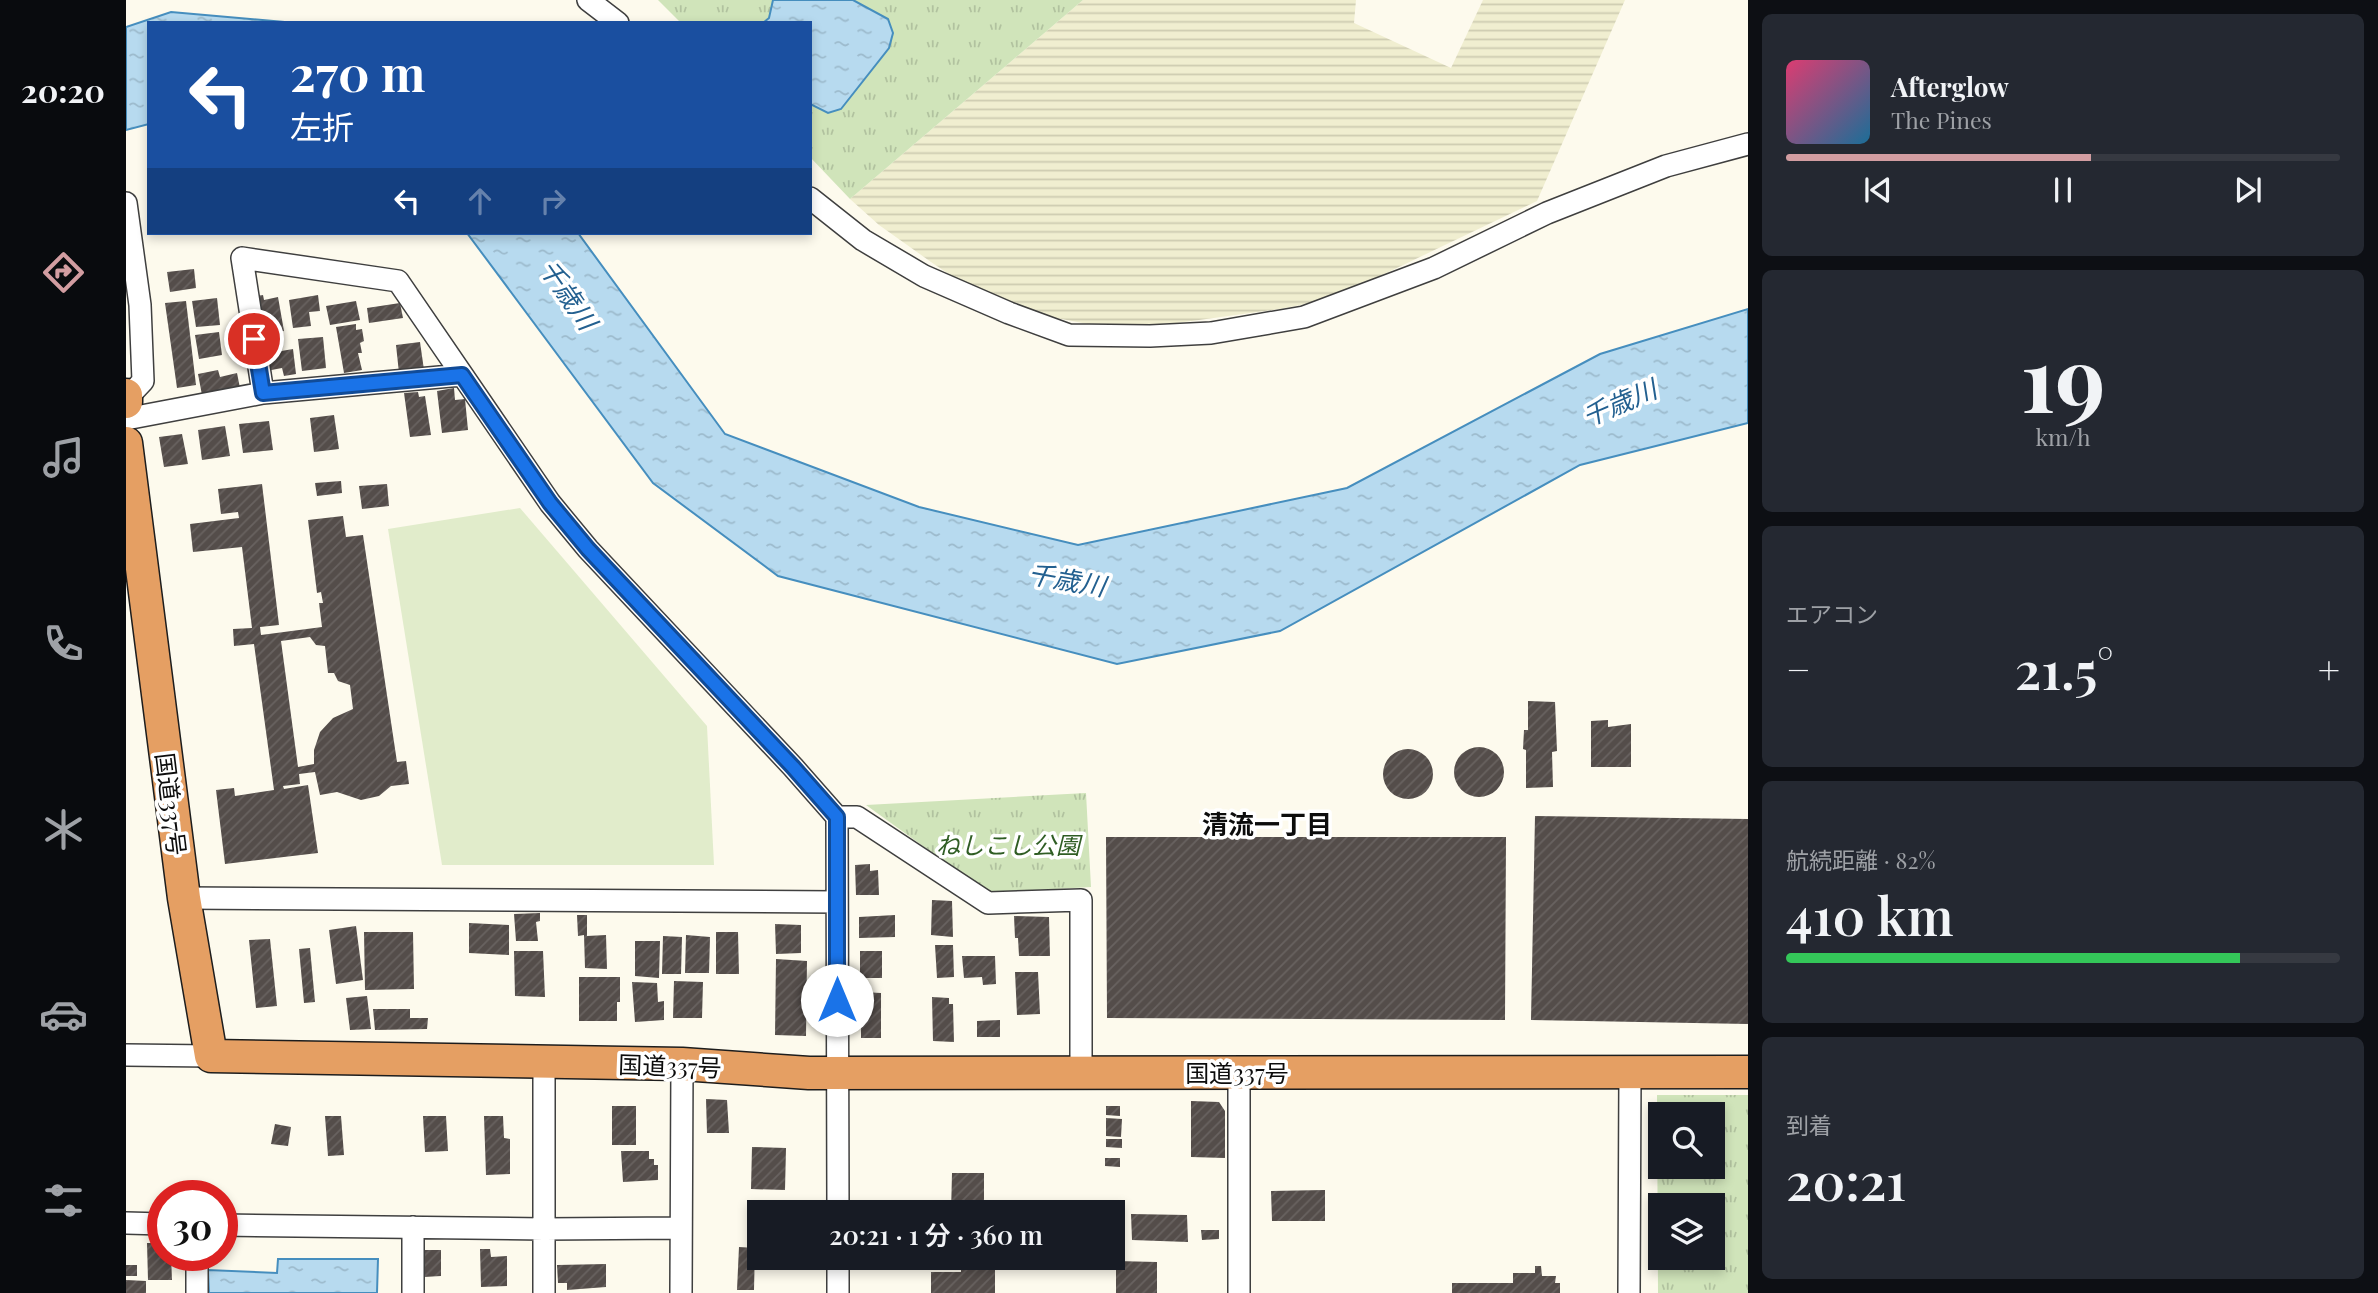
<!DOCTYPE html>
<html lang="ja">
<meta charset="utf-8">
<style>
:root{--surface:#171b24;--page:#242831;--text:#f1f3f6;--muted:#9ea1a6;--line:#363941;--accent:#d29da1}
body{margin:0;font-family:"Playfair Display","Noto Sans JP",serif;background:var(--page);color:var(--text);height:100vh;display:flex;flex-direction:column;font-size:26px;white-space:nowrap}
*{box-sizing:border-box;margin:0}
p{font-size:23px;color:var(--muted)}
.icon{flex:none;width:38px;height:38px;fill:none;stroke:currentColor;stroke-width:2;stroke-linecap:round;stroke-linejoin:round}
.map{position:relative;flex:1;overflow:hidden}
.drawer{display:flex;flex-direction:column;gap:14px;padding:14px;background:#0d0f14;width:630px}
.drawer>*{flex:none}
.top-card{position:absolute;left:21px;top:21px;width:665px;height:214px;border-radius:0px;box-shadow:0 4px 10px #0003;background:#1a4fa0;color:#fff;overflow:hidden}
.fabs{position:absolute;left:1522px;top:1102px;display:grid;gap:14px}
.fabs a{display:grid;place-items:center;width:77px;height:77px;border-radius:0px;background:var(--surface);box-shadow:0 4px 10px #0003;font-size:35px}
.speed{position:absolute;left:21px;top:1180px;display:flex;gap:14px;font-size:35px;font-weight:700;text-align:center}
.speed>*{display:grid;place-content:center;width:91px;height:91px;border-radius:50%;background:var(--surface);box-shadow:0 4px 10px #0003;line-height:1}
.speed .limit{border:10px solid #d22;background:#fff;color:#111}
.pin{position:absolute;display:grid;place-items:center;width:60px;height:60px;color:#fff;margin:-30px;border:4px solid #fff;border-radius:50%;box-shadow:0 2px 7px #0007}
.me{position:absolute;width:77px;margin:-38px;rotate:0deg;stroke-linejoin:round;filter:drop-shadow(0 0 5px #0008)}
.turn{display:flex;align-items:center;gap:24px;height:147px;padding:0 28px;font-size:32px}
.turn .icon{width:91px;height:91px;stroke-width:2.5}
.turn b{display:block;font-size:49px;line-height:60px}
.lanes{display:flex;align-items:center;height:66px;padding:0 28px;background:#0003;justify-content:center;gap:35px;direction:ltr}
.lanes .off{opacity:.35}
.big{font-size:52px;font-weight:600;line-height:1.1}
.drawer .tile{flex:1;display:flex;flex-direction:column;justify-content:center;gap:10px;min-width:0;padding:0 24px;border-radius:10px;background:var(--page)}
.drawer .dial{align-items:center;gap:0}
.dial b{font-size:91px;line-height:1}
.song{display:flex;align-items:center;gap:21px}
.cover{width:84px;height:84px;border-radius:10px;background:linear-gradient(135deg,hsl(340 70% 55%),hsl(200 70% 35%))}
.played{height:7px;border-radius:4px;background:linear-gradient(90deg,var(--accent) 55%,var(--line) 55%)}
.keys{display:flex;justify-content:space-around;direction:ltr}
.heat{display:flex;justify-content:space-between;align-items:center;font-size:38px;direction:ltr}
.charge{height:10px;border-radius:5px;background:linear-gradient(90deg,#34c759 82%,var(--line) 0)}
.trip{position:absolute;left:621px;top:1200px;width:378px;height:70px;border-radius:0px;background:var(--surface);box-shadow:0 4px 10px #0003;font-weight:600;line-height:70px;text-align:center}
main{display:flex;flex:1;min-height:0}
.tabs{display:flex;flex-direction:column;width:126px;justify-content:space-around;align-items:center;background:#090b0e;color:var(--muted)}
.tabs .icon{width:49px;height:49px}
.tabs .current{color:var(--accent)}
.tabs b{font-size:32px;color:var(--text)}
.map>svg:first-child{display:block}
.farmland{fill:url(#farmland-rules)}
.grass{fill:url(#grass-tufts);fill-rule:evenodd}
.pitch{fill:#e1eccb}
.water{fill:url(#water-ripples);stroke:#468ebe;stroke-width:2}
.building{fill:url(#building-hatch);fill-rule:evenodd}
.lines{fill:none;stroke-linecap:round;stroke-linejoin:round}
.minor-casing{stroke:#3f3f3f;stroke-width:24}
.highway-casing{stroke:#1d1d1d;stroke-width:35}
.minor{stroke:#fff;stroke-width:21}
.highway{stroke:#e59f63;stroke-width:32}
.route-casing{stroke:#114b97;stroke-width:18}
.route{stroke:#1a73e8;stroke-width:12}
.labels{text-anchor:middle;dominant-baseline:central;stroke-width:7;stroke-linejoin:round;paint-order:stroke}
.street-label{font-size:24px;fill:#0c0c0c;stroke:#fff}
.park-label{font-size:24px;font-style:italic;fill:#2f5d24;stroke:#fff}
.water-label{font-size:26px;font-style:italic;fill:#236090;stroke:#fff}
.neighbourhood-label{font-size:26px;font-weight:bold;fill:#0c0c0c;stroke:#fff}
</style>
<main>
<nav class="tabs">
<b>20:20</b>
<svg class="icon current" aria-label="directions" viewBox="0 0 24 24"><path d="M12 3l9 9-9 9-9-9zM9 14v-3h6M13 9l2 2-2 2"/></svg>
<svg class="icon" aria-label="music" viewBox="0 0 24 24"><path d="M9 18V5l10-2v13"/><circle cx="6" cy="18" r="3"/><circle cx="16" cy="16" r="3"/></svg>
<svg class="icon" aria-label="phone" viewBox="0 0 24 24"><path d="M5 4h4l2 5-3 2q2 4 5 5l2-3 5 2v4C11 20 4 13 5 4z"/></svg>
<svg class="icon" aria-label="climate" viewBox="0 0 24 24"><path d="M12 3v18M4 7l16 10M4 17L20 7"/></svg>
<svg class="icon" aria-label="car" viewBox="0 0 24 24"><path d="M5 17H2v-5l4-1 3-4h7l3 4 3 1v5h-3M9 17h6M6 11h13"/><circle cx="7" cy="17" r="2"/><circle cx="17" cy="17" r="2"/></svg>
<svg class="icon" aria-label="filters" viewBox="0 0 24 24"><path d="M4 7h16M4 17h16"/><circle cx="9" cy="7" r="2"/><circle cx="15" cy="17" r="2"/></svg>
</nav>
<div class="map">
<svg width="1622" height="1293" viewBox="0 0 1622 1293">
<defs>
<pattern id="farmland-rules" width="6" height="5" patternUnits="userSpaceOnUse" patternTransform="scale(1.75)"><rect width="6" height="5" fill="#f0eed0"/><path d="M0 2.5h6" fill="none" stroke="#cdcbb1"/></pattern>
<pattern id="grass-tufts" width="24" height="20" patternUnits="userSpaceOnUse" patternTransform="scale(1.75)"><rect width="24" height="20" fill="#d0e4ba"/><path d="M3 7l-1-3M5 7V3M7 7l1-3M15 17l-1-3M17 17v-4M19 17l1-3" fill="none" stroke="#b1c29f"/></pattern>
<pattern id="water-ripples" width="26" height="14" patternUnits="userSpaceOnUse" patternTransform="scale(1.75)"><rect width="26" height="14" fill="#b7daef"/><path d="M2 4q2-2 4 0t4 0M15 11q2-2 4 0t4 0" fill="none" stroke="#9cbacc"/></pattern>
<pattern id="building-hatch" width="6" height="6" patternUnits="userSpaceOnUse" patternTransform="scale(1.75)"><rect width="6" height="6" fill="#544d4a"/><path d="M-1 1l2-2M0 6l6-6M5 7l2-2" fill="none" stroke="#686260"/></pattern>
</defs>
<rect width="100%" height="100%" fill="#fdfaed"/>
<path class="farmland" d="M957 0H1230L1228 23 1325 68 1357 0H1499L1411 201 1206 299 1154 309 1051 323 999 326 962 324 925 317 842 287 805 262 753 225 724 199Z"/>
<path class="grass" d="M532 0H957L724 199 684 157V23H555Z
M960 793 965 887 862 893 740 805Z
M1531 1095H1622V1293H1532ZM1535 1115H1587V1167H1535ZM1535 1206H1587V1258H1535Z"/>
<path class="pitch" d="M394 508 581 726 588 865H316L262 529Z"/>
<path class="water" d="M647 0H727L762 19 767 33 763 48 715 109 702 113 684 104V23H637L643 18Z
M45 12 170 23H23V124L0 130V27Z
M341 233H452L599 434 793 507 952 545 1221 488 1474 354 1622 309V423L1454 465 1154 631 991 664 652 576 527 483Z
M152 1259H252L251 1293H83L82 1270 151 1273Z"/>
<path class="building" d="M68 269 70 288 44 292 41 272Z
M137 295 138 300 152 297 158 331 135 334 130 296Z
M192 295 194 311 183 312 185 326 167 328 163 300Z
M91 298 94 325 70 327 66 301Z
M60 301 70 385 51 388 39 303Z
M230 301 234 320 204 325 200 306Z
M274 303 277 318 243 323 241 308Z
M230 324V330L236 329 238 341 234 343 236 353H232L236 370 218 373 210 327Z
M93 332 96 355 73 359 69 335Z
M197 337 200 368 176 371 172 339Z
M294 342 298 370 273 373 270 345Z
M167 349 170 374 158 376 156 368 140 371 138 354Z
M92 370 94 377 111 373 114 388 76 395 72 374Z
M328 388 329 400 339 399 342 430 316 433 311 391Z
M292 392 293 397 299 396 305 435 284 437 278 393Z
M208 415 213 449 188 452 184 418Z
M143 421 147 450 117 453 113 424Z
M99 426 104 456 76 460 72 430Z
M56 434 62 464 38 467 33 437Z
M215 481 216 493 191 496 189 483Z
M136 484 153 625 134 627 135 635 196 627 193 603H197L195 592 191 593 182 520 217 516 220 537 237 535 271 762 280 761 283 784 265 786 253 796 235 800 211 792 194 795 189 772 173 774 174 784 157 786 158 789 182 785 192 853 99 864 90 790 108 788 109 796 148 790 128 644 108 646 107 629 126 628 116 547 67 552 64 524 113 518 112 512 95 514 92 489ZM184 637 190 645 199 646 202 673H208L212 681 224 685 227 709 207 718 194 732 188 750V764L172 767 155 641Z
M261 484 263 506 236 509 233 486Z
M1402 701 1429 702 1431 751 1426 752 1427 787 1400 788V750L1397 749 1398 730H1402Z
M1482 720V727L1505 724V767H1465V721Z
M1328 772a25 25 0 1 1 50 0a25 25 0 1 1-50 0Z
M1257 774a25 25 0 1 1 50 0a25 25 0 1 1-50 0Z
M1409 816 1622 819V1024L1405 1020Z
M980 837H1380L1379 1020 981 1018Z
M744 864V871L752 870 753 895H730L729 865Z
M806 900 826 901 827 937 805 935Z
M414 913V921L410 922 412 941H390L388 914Z
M451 915H461V936L480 935 481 969 459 968 458 935 452 936Z
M769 915V937L733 938V917Z
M888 916 923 917 924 956H893L892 938H889Z
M343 923 383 925V955L343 953Z
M649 924 675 925V953L650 954Z
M230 926 237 980 210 984 203 930Z
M238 932H287L288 989 239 990Z
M590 932H612L613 974H590Z
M560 935 584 937 583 973H559Z
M537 936 556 937 555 974H536Z
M144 939 151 1006 130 1008 123 940Z
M509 941H534L533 978 509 976Z
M809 945H827L828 977 811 978Z
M184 948 189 1002 178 1003 173 949Z
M388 951H417L419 997 389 996Z
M734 951H756V978H734Z
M836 956H869L870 984 857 985 856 977 838 978Z
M650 959 681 961 680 1036 649 1035Z
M889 972H912L914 1014 891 1015Z
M453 977H494V1002H491V1021H453Z
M548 981 577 982 576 1018H547Z
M506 982 531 983 532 1002 538 1001V1020L509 1022Z
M735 992 755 993V1038H735Z
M241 996 245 1029 224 1030 220 998Z
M806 997 823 998V1004H827L828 1042 807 1041Z
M247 1009H284V1018H302L301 1029 249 1030Z
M874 1020V1037H851V1021Z
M580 1099 601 1100 603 1133H581Z
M1065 1101 1093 1102 1099 1111V1158L1065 1157Z
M486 1106H510V1145H486Z
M980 1106H994V1116L980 1115Z
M199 1116H215L218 1155 202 1156Z
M297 1116H320L322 1151 299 1152Z
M358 1116H377L378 1138 384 1139V1174L360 1175Z
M980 1118 996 1119 995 1137 980 1136Z
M149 1124 165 1127 162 1146 145 1144Z
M980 1139H996V1148L980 1147Z
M626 1147 660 1148 659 1190 625 1189Z
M495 1151H523V1159H528V1165H532V1180L497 1182Z
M979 1158H994V1167L979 1166Z
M826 1173H858V1213H825Z
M1199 1190V1221H1146L1145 1191Z
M632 1200 646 1201V1213H632Z
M1005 1214 1061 1215 1062 1242 1006 1240Z
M1075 1230H1093V1239L1076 1240Z
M21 1243H37V1255H45L46 1280H22Z
M613 1247 629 1248 628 1290H611Z
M354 1249H364L365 1257 381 1256V1286L355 1287Z
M297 1250H315V1276L298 1277Z
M990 1261 1031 1262V1293H990Z
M480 1264V1287L441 1290V1283H432L431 1265Z
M0 1265H11V1276H0Z
M835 1265H869V1293H805V1272H835Z
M1409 1266H1415L1416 1276H1430L1429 1283H1434V1293H1326V1283H1387V1273H1409Z
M0 1280 20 1281V1293H0Z"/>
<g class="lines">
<defs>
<path id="minor" d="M462 0 492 23
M684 198 737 240 798 276 883 313 943 335 1024 336 1085 333 1178 317 1308 268 1421 213 1540 166 1622 144
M0 203 14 305 17 381 0 399
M137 393 116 258 272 281 424 503 462 549 667 767 711 817 712 1213
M0 419 137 393 336 375
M711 817H731L862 903 955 900V1072
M58 898 711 902
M0 1055 85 1056
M418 1062V1293
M0 1223 37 1224
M96 1225 418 1229 555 1228
M287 1227V1293
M71 1293V1255
M555 1293 556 1064
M712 1293V1258
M1113 1293V1072
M1503 1293 1504 1072"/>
<path id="highway" d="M0 395V402
M0 443 58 898 85 1056 556 1064 683 1073 1622 1072"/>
</defs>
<use href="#minor" class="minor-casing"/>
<use href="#highway" class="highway-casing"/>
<use href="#minor" class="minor"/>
<use href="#highway" class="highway"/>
</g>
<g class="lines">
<defs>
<path id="route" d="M128 339 137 393 336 375 424 503 462 549 667 767 711 817V1000"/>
</defs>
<use href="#route" class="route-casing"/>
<use href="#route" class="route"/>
</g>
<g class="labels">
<g class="street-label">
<text transform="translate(46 804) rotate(83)">国道337号</text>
<text transform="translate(544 1065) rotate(2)">国道337号</text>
<text x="1111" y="1072">国道337号</text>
</g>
<g class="park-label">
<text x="882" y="844">ねしこし公園</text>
</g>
<g class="water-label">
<text transform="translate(443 294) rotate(55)">千歳川</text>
<text transform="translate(1493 402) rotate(-23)">千歳川</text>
<text transform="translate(941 579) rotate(10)">千歳川</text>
</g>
<g class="neighbourhood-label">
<text x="1141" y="823">清流一丁目</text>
</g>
</g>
</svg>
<div class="fabs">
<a><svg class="icon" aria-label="search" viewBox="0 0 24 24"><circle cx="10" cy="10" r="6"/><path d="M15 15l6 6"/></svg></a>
<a><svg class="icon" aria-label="layers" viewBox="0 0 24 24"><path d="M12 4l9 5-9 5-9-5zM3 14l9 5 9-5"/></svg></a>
</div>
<div class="speed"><div class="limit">30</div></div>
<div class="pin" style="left:128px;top:339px;background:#d93025"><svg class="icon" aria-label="arrive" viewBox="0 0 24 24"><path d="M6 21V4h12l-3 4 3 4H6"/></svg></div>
<svg class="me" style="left:711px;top:1000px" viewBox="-20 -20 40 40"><circle r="19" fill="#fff"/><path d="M0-13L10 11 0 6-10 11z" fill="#1a73e8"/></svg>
<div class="trip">20:21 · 1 分 · 360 m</div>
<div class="top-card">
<div class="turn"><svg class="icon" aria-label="left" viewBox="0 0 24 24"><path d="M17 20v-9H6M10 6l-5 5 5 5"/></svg><div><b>270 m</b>左折</div></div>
<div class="lanes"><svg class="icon" aria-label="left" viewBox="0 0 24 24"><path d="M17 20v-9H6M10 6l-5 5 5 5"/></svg><svg class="icon off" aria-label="ahead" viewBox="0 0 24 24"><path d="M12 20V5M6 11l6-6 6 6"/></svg><svg class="icon off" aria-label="right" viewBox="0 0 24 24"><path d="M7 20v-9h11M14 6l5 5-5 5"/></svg></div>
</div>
</div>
<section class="drawer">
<div class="tile">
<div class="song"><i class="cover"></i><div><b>Afterglow</b><p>The Pines</p></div></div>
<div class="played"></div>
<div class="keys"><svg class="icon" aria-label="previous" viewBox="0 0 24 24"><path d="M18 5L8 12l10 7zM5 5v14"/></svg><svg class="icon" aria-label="pause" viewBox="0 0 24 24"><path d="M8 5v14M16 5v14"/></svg><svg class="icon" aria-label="next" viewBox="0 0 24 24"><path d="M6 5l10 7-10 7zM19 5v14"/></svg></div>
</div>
<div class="tile dial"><b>19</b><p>km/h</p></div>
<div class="tile"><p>エアコン</p>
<div class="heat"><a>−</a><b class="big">21.5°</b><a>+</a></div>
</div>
<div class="tile"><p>航続距離 · 82%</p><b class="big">410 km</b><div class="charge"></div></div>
<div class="tile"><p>到着</p><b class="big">20:21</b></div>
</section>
</main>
